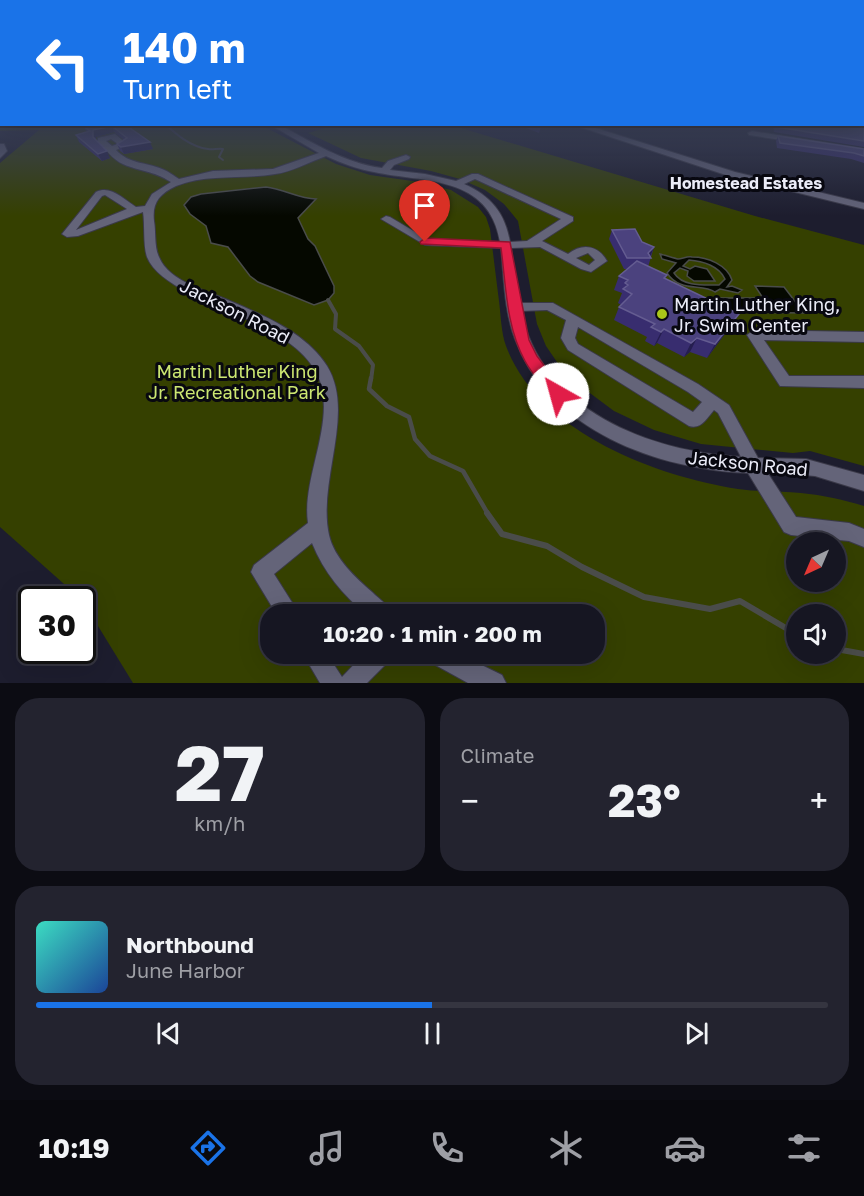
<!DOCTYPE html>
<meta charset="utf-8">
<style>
:root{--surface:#161622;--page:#23232f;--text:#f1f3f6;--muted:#9e9fa5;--line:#353540;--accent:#1a73e8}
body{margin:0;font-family:"Golos Text",sans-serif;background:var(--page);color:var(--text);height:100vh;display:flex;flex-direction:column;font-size:22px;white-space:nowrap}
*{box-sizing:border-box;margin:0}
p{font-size:20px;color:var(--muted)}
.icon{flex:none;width:33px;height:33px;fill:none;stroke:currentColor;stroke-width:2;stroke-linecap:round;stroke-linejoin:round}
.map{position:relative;height:683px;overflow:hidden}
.side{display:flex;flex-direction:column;gap:15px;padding:15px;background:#0c0c13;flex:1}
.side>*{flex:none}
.hud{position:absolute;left:0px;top:0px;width:864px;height:126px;box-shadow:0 6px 24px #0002,0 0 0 2px var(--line);background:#1a73e8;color:#fff;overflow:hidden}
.needle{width:39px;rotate:224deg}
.buttons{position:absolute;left:786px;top:532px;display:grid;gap:12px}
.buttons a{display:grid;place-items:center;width:60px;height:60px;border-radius:50%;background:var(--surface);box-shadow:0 6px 24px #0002,0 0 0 2px var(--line);font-size:30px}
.speed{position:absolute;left:18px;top:586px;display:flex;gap:12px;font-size:30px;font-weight:700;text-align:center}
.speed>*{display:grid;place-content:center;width:78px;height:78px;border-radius:50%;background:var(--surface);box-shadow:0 6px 24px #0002,0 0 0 2px var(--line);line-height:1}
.speed .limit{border:3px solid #111;border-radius:9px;background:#fff;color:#111}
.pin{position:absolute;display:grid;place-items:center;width:51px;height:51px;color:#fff;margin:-62px -26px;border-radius:50% 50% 50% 0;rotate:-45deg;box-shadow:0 0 6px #0007}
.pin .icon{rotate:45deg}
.me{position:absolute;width:66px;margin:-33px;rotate:322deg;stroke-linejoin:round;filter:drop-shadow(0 0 4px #0008)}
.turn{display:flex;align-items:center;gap:21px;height:126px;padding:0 24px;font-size:27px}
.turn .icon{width:78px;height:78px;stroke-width:2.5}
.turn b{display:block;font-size:42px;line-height:51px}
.big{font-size:45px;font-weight:700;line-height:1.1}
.side .widget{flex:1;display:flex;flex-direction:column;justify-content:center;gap:9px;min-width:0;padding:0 21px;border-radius:24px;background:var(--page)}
.side .dial{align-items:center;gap:0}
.dial b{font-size:78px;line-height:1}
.song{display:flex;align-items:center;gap:18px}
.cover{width:72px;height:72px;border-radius:9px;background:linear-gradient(135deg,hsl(170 70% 55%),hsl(220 70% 35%))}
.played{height:6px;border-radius:3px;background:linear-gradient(90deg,var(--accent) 50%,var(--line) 50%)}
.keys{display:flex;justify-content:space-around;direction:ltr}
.heat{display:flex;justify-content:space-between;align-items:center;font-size:33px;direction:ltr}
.side .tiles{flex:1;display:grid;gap:15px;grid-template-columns:1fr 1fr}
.widget:last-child{grid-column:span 2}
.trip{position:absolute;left:260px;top:604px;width:345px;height:60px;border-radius:24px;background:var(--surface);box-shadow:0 6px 24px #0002,0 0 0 2px var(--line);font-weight:700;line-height:60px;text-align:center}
.menu{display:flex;height:96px;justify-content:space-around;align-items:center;background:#09090e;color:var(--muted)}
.menu .icon{width:42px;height:42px}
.menu .current{color:var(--accent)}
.menu b{font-size:27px;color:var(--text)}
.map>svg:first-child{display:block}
.green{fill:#354000;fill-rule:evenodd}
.water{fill:#050800;stroke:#4a4c4a;stroke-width:1.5;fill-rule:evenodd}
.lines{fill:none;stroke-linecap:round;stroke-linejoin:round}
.stream-far3{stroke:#4a4c4a;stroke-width:2}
.stream-far2{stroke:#4a4c4a;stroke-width:4}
.stream-far1{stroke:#4a4c4a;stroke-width:4.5}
.stream{stroke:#4a4c4a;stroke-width:6}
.minor-casing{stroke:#3a3948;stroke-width:2}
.minor{fill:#646479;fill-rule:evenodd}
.wall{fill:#382d6f}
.shaded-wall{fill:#251e4f}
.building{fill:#4b427e;stroke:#645c91;stroke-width:1.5}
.route{fill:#e11d48;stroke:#92132f;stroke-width:1.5}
.poi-dot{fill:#a9c719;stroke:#080810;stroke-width:2}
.labels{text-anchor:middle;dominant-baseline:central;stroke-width:6;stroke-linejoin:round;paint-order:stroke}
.far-neighbourhood-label{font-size:16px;font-weight:bold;fill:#ebecf8;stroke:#080810}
.poi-label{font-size:18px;fill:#ebecf8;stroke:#080810;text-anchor:start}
.street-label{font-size:18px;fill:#ebecf8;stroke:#080810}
.park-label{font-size:18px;fill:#cde772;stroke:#080810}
</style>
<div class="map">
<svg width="864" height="683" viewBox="0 0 864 683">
<rect width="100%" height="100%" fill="#1d1d2e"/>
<path class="green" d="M0 120 2 124 261 125 336 164 370 175 419 182 451 190 478 207 486 217 490 229C493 253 496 277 499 301 501 316 501 332 506 346 538 432 655 476 738 489 759 492 780 491 801 493 823 495 844 500 864 506V683H133L82 600 0 527V163L39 130 0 131ZM796 543H836V582H796ZM270 615H594V654H270ZM796 615H836V654H796Z
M335 125H451L755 216 864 245V466L810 451 793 453 701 444 654 430 614 411 575 382 559 365 546 346 537 324 518 221 504 204 485 190 460 179 431 171 361 158 308 133Z"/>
<path class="water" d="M266 187C284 189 299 199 316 199L298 218 308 239 315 246 334 286V293L328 300 314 305 258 282 250 276 228 247 211 243 206 226 190 214 184 205 191 197 201 194Z
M660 254C664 255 674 258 678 259 682 259 687 256 692 257 708 257 727 265 732 280L727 287 732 286 742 290 738 293 720 289 715 292C702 283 680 293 667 273L676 263 662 259ZM689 260C703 261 719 266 725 279L719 285C704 285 683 287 674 273L680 268 688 271 687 276 694 281H715L707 269 695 266 690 269 683 266Z
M755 286 784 287 804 313 722 312 713 298H763Z"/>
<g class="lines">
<path class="stream-far3" d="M165 124C177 135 191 147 208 149 213 150 218 148 223 149L219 157 223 160"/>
<path class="stream-far2" d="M328 300 336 314 335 329 359 346 373 365 371 380"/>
<path class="stream-far1" d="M371 378 369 389 387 406 409 417 415 439 430 456 463 471 488 514"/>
<path class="stream" d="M487 513 502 534 547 546 582 567 644 597 710 609 740 601 796 634
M836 649 864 654"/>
<defs>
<path id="minor" d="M269 124H278C312 142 344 163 382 168L388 161 406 155 410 157 409 159 394 165 390 170 425 174 456 181 472 174H478L573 217V221L542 241 568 254C582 243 598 245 607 261L591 272 581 269 540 247 511 248 519 303H553L698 384 729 405 758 458 806 459 864 475V491L815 476 767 472 796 517 849 523 864 529V547L849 541 791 535 784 532 748 473C659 470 548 430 515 339 504 310 504 278 501 248L425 245 381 219 386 216 390 217 427 239 500 242C489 175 425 183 374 172 357 169 341 163 326 156 309 162 292 172 275 174 241 180 208 173 176 186 159 194 152 203 154 221 156 231 154 247 159 257 169 282 208 291 230 301 265 316 306 333 327 366 356 413 317 481 329 535 334 558 356 578 372 592 380 600 389 605 394 615H366C343 594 324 573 312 543L274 574 300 615H277L251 572 254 565 308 523C301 475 341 415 315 370 282 314 165 302 147 257 143 246 145 224 143 212L78 236 67 237 62 234 96 192C111 185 123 199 136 207L145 206 152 194 171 182C152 170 141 172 123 164 113 160 106 149 98 142V138L115 134 128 145 116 150C129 164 145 162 162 169 168 171 174 176 179 179L213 171 273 169 319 153ZM111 139 118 144 112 146 106 141ZM475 179 561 219 527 241 510 242C505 213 491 196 464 184ZM105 195 127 209 76 230 102 196ZM588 253 595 260 589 265 576 258ZM547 310 566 320 561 338 568 350 689 426C701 430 707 418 714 410L718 413 741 457C649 451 542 411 521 311ZM578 327 688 392 702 402 693 412 578 344 575 338Z
M571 124H583L735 172 864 203V209L729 176Z
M752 131 864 149V153L749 135 748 133Z
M0 144H4L7 151 0 158Z
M754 330 864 332V342L764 340 789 376H864V388L780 386 747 335Z
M303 654H327L342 677 364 654H391L388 662 367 683H320Z
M427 654H459L502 675 506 683H468L430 662Z"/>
</defs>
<use href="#minor" class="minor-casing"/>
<use href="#minor" class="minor"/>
</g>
<path class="wall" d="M864 120V147L774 132 773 124H862Z
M124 124 153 149 124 154 120 151 117 144 124 140 114 132 96 137V140L110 158 102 161 79 142 76 135 87 132 83 126Z
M527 124H542L539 133 526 128Z
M778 136 864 149V163L851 159 777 148 776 141Z
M612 230 654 247 648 267 667 275 665 279 730 327 707 358 690 352 684 357 657 343 654 346 645 341 647 337 614 320 619 307 621 305 618 303 622 293 614 290 619 276 628 269H624L609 239Z"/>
<path class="shaded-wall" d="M112 126 114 132 96 137V144L93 137V130Z
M150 142 153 149 124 154 121 147Z
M107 151 110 158 102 161 98 154Z
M654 247 650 257 648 253Z
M739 314 730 327 707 358 715 344Z
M664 329 657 343 654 346 661 332Z
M697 338 690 352 684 357 691 343Z"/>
<path class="building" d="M862 120H864V141L777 127 776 124H862Z
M89 124H124L150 142 121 147 117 144 127 138 112 126 93 130V137L107 151 98 154 76 135 90 131 83 126Z
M778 136 864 149V156L854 153 780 143Z
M635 229 642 242 654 247 648 253 651 258H627L612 230Z
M637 261 667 275 664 278 739 314 715 344 697 338 691 343 664 329 661 332 651 327 655 324 619 307 632 294 623 289 628 285 625 283 628 280 619 276Z"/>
<linearGradient id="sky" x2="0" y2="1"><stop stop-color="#101019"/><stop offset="0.56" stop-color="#3a4057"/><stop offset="1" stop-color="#3a4057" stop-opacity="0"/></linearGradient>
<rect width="864" height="216" fill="url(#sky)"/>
<path class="route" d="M425 238 510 242 529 340 537 356 563 390 565 394 563 398H552C543 386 532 374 525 361 506 327 506 285 501 248L421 244 420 242Z"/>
<circle class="poi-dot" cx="662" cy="314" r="6"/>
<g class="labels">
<g class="far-neighbourhood-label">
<text x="746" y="183">Homestead Estates</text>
</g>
<g class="poi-label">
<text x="674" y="304">Martin Luther King,<tspan x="674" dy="21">Jr. Swim Center</tspan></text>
</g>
<g class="street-label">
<text transform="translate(235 311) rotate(27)">Jackson Road</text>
<text transform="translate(748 463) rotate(6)">Jackson Road</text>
</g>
<g class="park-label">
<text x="237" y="371">Martin Luther King<tspan x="237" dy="21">Jr. Recreational Park</tspan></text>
</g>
</g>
</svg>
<div class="buttons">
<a><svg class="needle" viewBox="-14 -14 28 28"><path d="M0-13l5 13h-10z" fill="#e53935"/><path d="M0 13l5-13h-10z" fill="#9e9fa5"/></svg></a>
<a><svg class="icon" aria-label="sound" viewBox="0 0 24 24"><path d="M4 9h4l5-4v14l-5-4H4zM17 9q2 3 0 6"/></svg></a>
</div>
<div class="speed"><div class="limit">30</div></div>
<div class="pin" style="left:425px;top:242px;background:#d93025"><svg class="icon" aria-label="arrive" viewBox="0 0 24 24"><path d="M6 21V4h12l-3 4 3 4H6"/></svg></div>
<svg class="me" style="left:558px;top:394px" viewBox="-20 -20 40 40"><circle r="19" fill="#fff"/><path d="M0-13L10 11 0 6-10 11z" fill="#e11d48"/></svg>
<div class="trip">10:20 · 1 min · 200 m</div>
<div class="hud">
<div class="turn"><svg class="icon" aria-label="left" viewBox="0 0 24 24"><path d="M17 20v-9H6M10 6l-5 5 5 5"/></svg><div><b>140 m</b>Turn left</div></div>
</div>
</div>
<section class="side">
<div class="tiles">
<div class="widget dial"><b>27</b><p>km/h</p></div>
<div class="widget"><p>Climate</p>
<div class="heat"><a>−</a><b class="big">23°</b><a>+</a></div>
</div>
<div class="widget">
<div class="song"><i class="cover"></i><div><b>Northbound</b><p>June Harbor</p></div></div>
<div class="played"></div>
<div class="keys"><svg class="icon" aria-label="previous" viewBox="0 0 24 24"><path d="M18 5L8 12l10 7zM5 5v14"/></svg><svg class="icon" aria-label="pause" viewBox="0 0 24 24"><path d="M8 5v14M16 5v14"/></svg><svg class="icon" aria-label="next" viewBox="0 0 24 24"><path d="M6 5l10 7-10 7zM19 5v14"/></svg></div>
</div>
</div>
</section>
<nav class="menu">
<b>10:19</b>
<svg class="icon current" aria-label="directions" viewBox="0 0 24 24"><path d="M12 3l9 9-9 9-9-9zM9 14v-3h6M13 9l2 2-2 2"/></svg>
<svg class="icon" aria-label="music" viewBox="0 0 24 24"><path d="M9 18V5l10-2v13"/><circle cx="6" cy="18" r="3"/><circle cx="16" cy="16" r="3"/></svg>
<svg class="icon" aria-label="phone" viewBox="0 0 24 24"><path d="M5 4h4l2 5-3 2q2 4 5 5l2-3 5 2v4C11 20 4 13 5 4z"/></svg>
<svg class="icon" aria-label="climate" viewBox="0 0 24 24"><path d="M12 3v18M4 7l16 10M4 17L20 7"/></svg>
<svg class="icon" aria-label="car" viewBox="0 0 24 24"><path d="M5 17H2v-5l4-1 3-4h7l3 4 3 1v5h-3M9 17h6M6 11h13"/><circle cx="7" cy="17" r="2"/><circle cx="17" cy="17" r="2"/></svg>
<svg class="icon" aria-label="filters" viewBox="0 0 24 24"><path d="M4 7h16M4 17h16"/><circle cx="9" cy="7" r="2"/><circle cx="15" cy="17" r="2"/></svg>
</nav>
